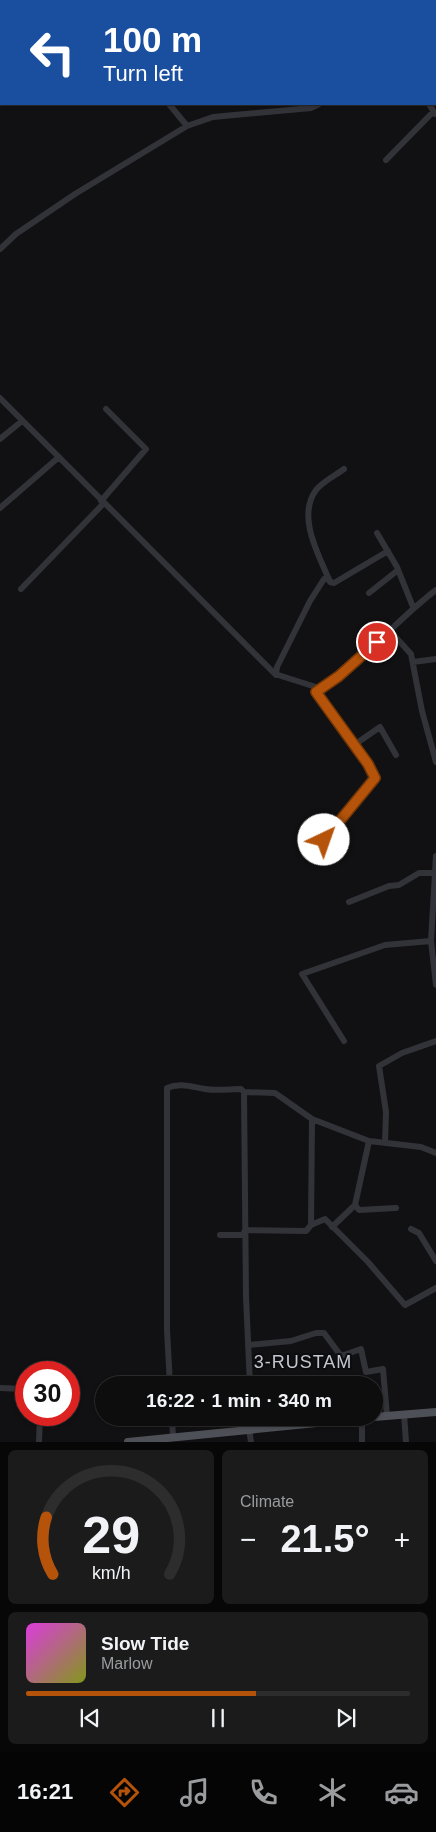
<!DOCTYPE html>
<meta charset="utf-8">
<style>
:root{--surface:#0d0d0e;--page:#1b1b1c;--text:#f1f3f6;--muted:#9a9c9e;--line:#2d2d2e;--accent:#b45309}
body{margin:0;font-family:Arial,sans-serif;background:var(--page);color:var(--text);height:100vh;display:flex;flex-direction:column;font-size:19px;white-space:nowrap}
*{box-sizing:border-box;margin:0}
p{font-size:16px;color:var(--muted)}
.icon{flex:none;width:28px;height:28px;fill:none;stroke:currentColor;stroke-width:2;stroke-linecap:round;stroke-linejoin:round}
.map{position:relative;height:1442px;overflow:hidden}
.details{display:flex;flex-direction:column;gap:8px;padding:8px;background:#070708;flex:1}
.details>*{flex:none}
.banner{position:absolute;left:0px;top:0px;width:436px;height:105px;box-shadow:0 1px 4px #0004,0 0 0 1px var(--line);background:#1a4fa0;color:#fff;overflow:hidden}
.speed{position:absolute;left:15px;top:1361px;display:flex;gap:10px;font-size:25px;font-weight:700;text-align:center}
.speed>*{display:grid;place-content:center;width:65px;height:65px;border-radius:50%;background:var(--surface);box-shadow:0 1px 4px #0004,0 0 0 1px var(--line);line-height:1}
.speed .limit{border:8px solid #d22;background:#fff;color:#111}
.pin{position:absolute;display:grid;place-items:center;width:42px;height:42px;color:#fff;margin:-21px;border:2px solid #fff;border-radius:50%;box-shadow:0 1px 5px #0007}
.me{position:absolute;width:55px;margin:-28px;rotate:42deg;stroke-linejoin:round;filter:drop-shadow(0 0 4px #0008)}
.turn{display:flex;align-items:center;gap:18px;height:105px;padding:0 20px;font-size:22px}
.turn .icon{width:65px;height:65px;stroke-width:2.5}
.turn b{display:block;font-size:35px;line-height:42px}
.big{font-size:38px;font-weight:800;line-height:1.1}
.details .tile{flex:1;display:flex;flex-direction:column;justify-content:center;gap:8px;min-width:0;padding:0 18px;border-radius:8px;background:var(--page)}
.details .dial{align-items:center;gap:0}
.dial svg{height:130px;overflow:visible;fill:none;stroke:var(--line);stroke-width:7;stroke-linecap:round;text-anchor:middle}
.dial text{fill:var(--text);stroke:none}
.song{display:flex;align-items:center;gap:15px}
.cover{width:60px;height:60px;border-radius:8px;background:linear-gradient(135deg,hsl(300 70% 55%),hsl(70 70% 35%))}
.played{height:5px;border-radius:2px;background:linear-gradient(90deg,var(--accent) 60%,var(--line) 60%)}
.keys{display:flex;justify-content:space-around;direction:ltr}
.heat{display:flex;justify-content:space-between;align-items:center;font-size:28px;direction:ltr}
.details .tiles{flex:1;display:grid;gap:8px;grid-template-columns:1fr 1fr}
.tile:last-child{grid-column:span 2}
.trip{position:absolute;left:95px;top:1376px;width:288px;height:50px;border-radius:25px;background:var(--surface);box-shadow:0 1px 4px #0004,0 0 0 1px var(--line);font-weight:800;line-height:50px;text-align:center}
.tab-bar{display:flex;height:80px;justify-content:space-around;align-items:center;background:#050506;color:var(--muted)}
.tab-bar .icon{width:35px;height:35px}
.tab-bar .current{color:var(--accent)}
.tab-bar b{font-size:22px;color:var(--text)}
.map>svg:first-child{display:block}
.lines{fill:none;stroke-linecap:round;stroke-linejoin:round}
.minor{stroke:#323338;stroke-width:6}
.major{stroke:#4e5057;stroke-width:8}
.route-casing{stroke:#753606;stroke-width:12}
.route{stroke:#b45309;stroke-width:9}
.labels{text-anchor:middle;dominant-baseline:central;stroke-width:4;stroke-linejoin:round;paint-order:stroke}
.neighbourhood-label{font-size:18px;letter-spacing:1px;fill:#c3c6cf;stroke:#0c0c0e}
</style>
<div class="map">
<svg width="436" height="1442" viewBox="0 0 436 1442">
<rect width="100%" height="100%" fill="#111113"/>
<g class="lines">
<path class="minor" d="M80 0 81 1
M149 0 150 1
M0 66 1 65
M435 99 436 97
M169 104 187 126
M429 104 435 114
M386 160 433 112
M0 249 16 234 75 194 187 126 213 117 311 108 319 104
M0 398 275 674 319 688
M0 439 22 421
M344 469C336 475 322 482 316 490 296 517 320 557 330 582L334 583 388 551
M101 501 146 449 106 409
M0 508 59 457
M377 533 397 567 413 607
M21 589 104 503
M369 593 398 570
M390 631 411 654 422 711 436 762
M413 662 436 659
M276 675 277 667 310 601 324 579H329
M354 745 380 727 396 755
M324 840 375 778 368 764 316 692C322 684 333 681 341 675 374 648 402 616 436 590
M436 856 431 941 436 985
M349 902 389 886 399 885 419 873H434
M344 1041 302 974 385 945 431 941
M369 1141 312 1119 311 1225 325 1219 368 1262 405 1305 436 1288
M385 1143 386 1112 379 1066 402 1053 436 1041
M355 1205 359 1210 396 1208
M332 1227 355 1205 369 1141 421 1147 436 1153
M411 1229 419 1233 436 1261
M220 1235H243L245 1230 306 1231 311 1225
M248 1345 291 1341 316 1333H324L341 1356 361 1349 366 1372 383 1369 387 1416
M170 1385 167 1330V1088C180 1082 192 1087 205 1089 217 1091 230 1089 241 1089L244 1092
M250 1385 246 1297 244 1092 275 1093 312 1119
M0 1388 26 1389
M404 1414 406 1442
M172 1418 173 1437
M252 1418 253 1428
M249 1429 251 1442
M39 1442 40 1415
M362 1442V1418"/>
<path class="major" d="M374 1417 436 1412
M128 1442 367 1418"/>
</g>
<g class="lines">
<defs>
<path id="route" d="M324 840 375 778 368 764 316 692 339 676 377 642"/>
</defs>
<use href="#route" class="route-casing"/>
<use href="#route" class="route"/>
</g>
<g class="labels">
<g class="neighbourhood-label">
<text x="303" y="1362">3-RUSTAM</text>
</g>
</g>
</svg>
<div class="speed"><div class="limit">30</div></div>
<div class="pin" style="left:377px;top:642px;background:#d93025"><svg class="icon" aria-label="arrive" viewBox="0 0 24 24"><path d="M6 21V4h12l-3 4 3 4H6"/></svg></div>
<svg class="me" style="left:324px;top:840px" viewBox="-20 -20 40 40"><circle r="19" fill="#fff"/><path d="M0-13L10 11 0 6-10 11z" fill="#b45309"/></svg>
<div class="trip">16:22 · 1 min · 340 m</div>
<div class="banner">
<div class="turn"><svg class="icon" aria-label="left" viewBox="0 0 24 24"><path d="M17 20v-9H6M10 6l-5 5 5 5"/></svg><div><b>100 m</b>Turn left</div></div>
</div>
</div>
<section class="details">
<div class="tiles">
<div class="tile dial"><svg viewBox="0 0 100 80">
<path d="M14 69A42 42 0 1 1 86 69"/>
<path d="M14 69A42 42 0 0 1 10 34" stroke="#b45309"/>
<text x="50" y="56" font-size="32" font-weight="700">29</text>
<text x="50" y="72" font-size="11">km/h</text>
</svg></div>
<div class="tile"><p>Climate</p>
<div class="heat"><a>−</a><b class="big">21.5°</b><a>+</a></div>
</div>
<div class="tile">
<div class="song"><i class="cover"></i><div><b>Slow Tide</b><p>Marlow</p></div></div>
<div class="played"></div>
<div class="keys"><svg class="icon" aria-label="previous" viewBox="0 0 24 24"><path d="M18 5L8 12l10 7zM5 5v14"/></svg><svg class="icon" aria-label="pause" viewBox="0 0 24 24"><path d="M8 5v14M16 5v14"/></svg><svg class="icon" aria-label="next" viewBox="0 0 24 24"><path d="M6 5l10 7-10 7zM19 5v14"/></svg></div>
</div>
</div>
</section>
<nav class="tab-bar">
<b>16:21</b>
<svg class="icon current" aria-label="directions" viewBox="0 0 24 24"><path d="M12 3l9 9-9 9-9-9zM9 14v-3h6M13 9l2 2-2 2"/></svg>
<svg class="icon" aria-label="music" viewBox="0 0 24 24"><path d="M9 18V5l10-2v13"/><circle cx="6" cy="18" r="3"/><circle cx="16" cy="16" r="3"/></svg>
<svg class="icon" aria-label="phone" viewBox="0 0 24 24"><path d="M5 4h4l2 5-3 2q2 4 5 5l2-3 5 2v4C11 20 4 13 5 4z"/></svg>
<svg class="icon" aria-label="climate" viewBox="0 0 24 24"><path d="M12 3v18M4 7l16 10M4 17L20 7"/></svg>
<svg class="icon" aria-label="car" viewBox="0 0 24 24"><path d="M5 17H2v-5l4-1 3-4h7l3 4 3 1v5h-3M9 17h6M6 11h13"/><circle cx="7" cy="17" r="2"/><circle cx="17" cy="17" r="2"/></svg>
</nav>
